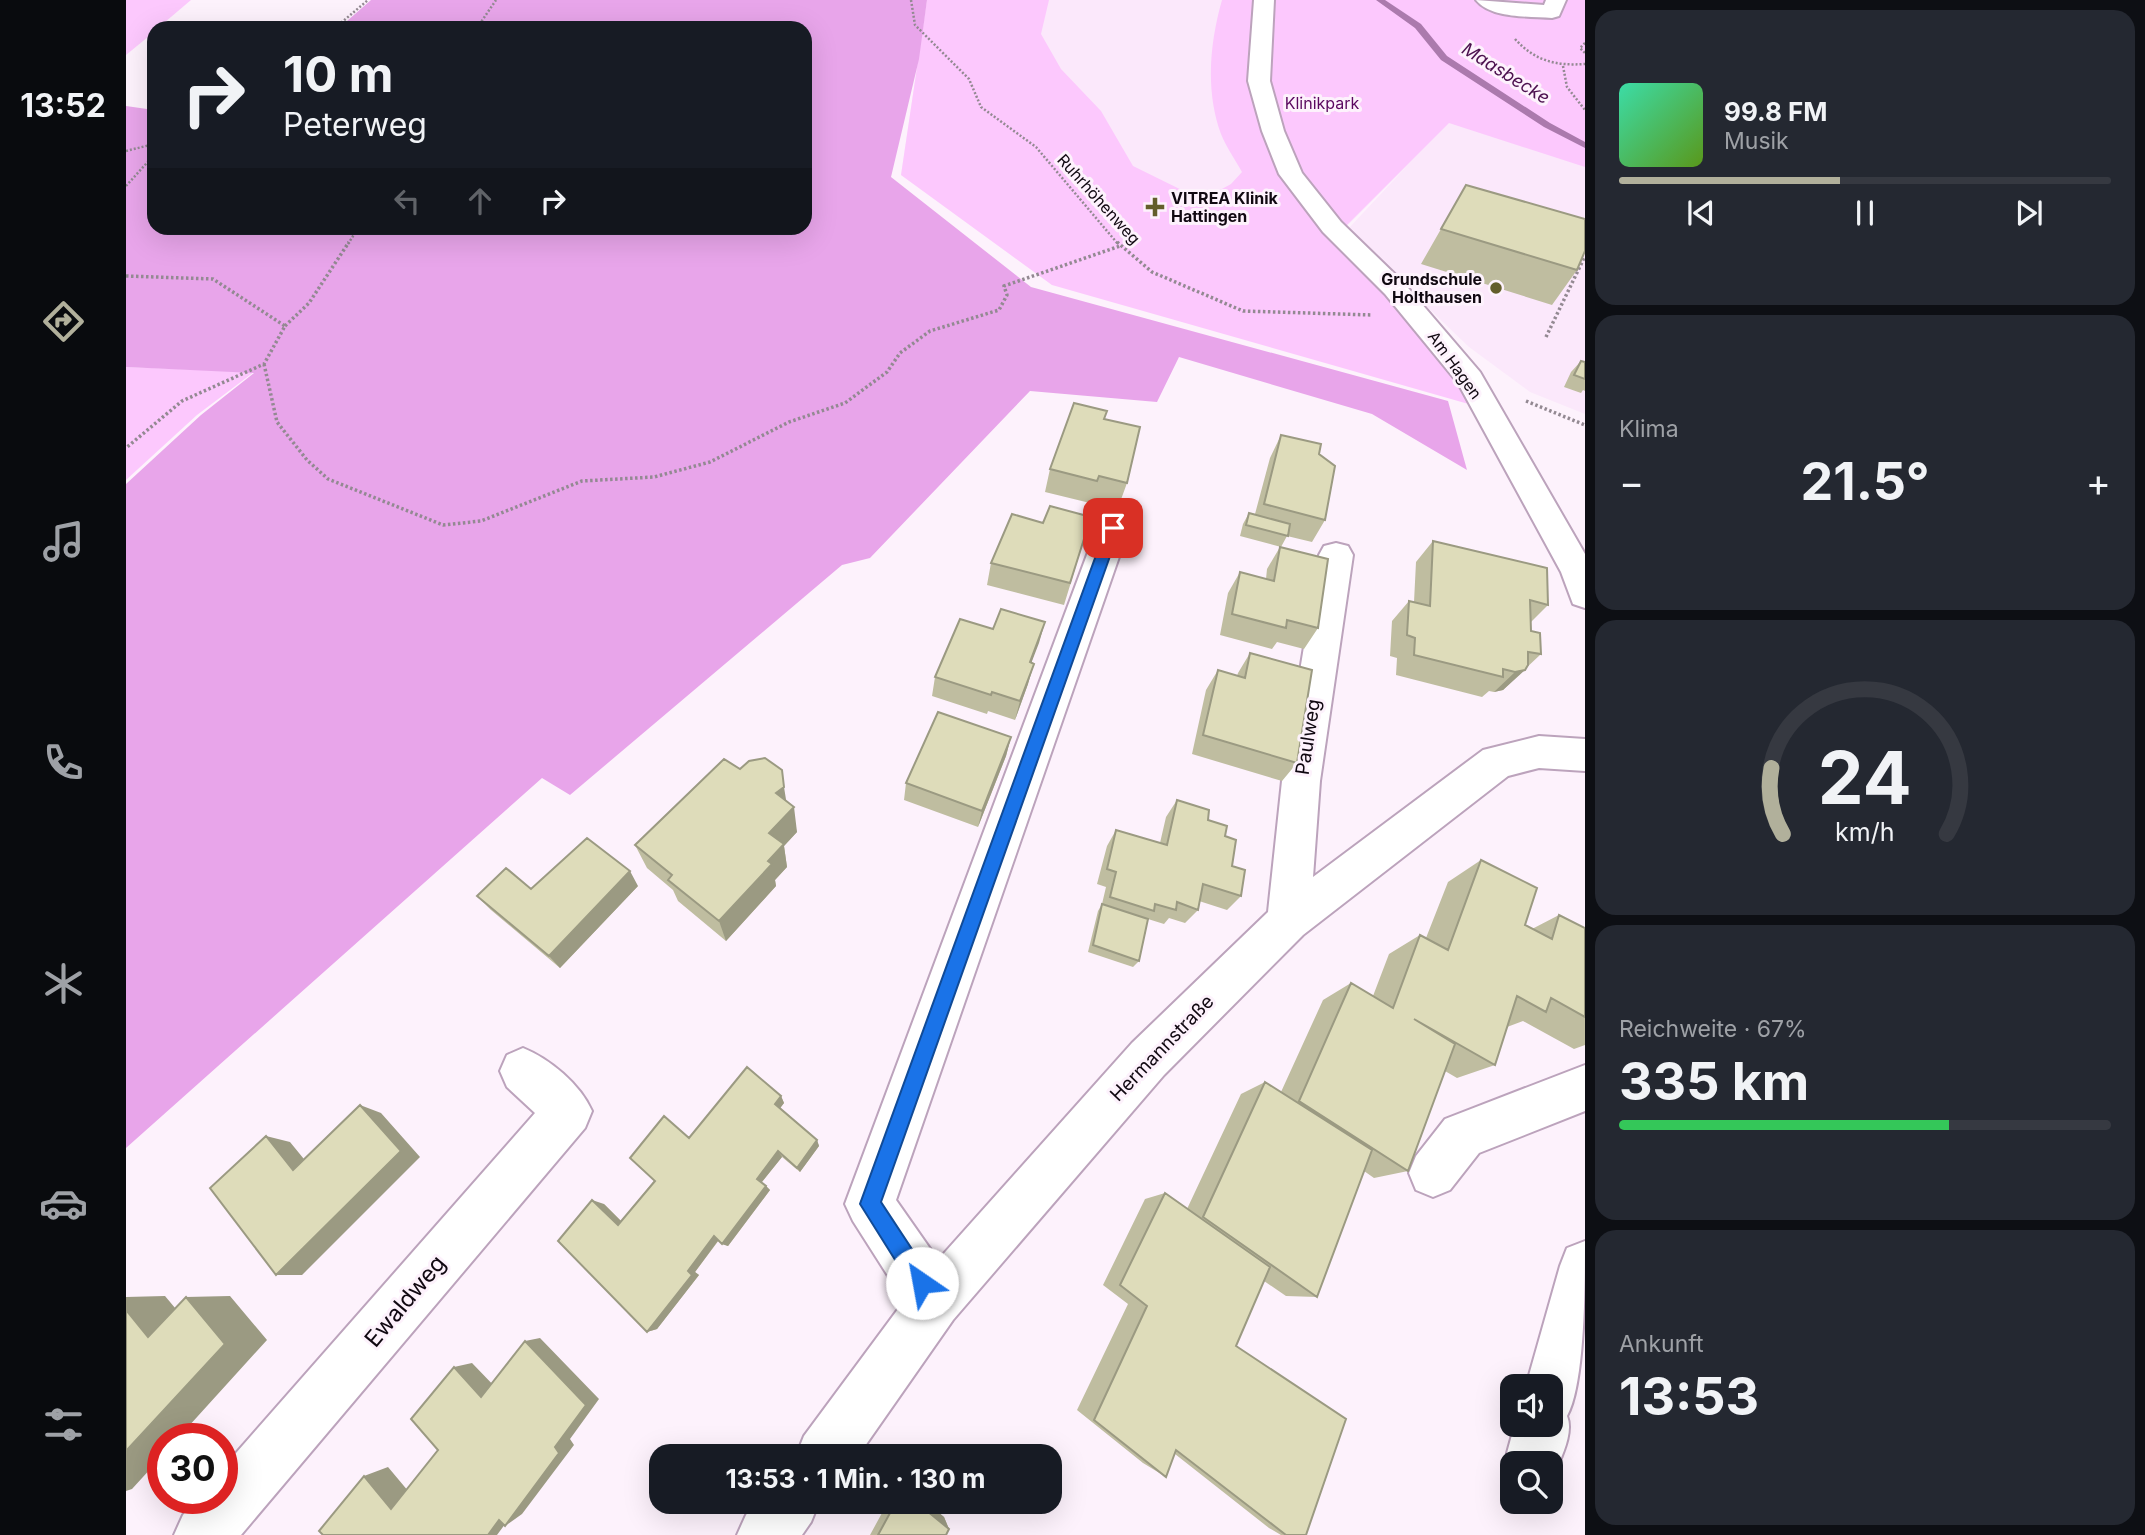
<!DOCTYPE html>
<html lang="de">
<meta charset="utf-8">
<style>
:root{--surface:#171b24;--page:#242831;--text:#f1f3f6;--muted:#9ea1a6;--line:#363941;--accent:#b1b09b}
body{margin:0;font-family:Inter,sans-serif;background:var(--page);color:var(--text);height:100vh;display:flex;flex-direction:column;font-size:26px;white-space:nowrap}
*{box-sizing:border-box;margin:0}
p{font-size:23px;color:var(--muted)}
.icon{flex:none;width:38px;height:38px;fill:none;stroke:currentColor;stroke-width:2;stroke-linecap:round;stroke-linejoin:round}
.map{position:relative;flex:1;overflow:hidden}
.side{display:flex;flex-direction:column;gap:10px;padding:10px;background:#0d0f14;width:560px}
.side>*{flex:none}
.banner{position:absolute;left:21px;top:21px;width:665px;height:214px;border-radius:21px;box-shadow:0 7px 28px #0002;background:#171b24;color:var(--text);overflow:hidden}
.fabs{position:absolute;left:1374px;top:1374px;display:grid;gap:14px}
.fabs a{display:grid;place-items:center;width:63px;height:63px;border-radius:14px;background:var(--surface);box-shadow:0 7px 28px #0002;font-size:35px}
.speed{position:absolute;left:21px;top:1423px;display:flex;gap:14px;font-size:35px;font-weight:700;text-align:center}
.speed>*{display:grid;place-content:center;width:91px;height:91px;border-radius:50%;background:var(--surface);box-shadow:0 7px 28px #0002;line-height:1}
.speed .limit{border:10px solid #d22;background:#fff;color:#111}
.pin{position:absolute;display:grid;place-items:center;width:60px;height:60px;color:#fff;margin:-30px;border-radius:14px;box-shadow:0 4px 10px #0006}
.me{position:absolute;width:77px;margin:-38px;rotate:327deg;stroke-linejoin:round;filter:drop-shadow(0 0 5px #0008)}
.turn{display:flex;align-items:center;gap:24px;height:147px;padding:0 21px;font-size:32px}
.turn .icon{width:91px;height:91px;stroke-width:2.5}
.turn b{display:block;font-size:49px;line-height:60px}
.lanes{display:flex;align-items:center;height:66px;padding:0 21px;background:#0003;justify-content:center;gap:35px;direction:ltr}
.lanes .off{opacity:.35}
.big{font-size:52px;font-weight:700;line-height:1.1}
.side .card{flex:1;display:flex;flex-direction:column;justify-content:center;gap:10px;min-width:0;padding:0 24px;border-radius:21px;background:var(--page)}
.side .dial{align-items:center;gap:0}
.dial svg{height:182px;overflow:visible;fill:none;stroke:var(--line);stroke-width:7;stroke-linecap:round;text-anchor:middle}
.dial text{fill:var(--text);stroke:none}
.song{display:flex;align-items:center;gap:21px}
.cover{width:84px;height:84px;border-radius:10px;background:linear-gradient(135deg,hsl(160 70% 55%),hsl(90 70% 35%))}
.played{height:7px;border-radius:4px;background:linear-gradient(90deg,var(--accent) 45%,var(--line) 45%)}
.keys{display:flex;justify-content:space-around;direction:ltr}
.heat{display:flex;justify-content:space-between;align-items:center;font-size:38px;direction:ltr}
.charge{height:10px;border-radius:5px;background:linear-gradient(90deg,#34c759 67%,var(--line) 0)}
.trip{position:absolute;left:523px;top:1444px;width:413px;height:70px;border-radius:21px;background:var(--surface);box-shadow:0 7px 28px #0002;font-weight:700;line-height:70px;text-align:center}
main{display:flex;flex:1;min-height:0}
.dock{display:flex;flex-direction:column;width:126px;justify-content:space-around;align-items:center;background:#090b0e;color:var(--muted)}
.dock .icon{width:49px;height:49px}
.dock .current{color:var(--accent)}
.dock b{font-size:32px;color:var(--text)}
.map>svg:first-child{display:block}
.built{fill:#fbe8fb}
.green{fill:#fcc8fd}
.forest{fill:#e8a5ea}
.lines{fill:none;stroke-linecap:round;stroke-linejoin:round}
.stream{fill:#ab7aad;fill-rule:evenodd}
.minor-casing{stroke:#bca3bc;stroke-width:4}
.path-far1{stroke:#938992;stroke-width:2.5;stroke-dasharray:2 2;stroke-linecap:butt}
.path{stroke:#938992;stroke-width:3.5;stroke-dasharray:2.5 2.5;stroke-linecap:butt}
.minor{fill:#fff;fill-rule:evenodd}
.wall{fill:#bfbda0}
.shaded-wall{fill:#9b9a82}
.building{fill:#dedcba;stroke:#9b9a82;stroke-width:2}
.route{fill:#1a73e8;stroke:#114b97;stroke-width:2}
.poi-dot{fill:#635e2b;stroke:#fdf2fc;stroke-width:2.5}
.labels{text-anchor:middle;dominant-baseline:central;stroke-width:6;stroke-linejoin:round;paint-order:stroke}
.far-park-label{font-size:16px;fill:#5b0860;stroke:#fdf2fc}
.far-poi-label{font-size:16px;font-weight:bold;fill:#100811;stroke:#fdf2fc;text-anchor:start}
.far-street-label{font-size:16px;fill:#100811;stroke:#fdf2fc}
.far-water-label{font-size:18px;font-style:italic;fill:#4c114f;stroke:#fdf2fc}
.street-label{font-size:19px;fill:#100811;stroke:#fdf2fc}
.near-street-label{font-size:23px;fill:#100811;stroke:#fdf2fc}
</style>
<main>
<nav class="dock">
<b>13:52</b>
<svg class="icon current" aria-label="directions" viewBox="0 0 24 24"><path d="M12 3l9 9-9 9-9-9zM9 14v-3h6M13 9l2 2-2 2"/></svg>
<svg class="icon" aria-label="music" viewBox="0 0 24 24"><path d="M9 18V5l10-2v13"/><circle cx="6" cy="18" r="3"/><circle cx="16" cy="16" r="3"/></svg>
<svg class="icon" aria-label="phone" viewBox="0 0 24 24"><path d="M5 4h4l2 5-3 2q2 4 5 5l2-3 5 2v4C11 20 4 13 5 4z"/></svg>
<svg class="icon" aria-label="climate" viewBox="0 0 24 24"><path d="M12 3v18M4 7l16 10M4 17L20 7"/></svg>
<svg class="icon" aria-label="car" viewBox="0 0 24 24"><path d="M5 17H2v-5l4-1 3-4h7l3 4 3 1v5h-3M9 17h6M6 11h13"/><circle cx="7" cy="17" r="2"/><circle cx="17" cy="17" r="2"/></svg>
<svg class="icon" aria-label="filters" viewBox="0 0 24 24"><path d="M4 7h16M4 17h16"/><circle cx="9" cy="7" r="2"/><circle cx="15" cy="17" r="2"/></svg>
</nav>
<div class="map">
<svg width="1459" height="1535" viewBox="0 0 1459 1535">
<rect width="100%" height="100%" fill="#fdf2fc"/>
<path class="built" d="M801 0H1459V414L1404 392 1343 347 1221 230 1282 165 1208 239 926 285 775 175Z"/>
<path class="green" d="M0 0H65L32 28H28V32L0 55Z
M801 0H923L915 34 935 69 975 111 1007 166 1076 200 1105 184 1116 172C1109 159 1100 147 1095 134 1079 91 1084 42 1096 0H1459V167L1323 123 1208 238 1316 347 1346 405 926 285 775 175Z
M0 367 128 372 71 415 0 480Z"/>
<path class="forest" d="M245 0H801L793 59 765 177 905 287 1322 401 1341 470 1246 414 1053 357 1031 402 904 391 744 558 716 565 444 795 416 778 0 1148V484L75 415 128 373 0 367V106L28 110V228H679V28H213Z"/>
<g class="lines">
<path class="stream" d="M1250 0H1259L1295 24 1321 56 1424 123 1459 142V148L1418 127 1315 60 1289 28Z"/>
<defs>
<path id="minor" d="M1128 0H1148L1144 81 1158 131 1176 173 1215 222 1277 282 1354 372 1459 554V608L1447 604 1435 572 1332 383 1259 294 1197 232 1153 174 1136 131 1122 81Z
M1350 0 1418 5 1420 0H1440L1433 16 1426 18C1404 16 1365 19 1350 0Z
M987 516 998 520 1003 528 770 1200 812 1260 1006 1043 1142 912 1156 781 1193 555 1198 546 1210 543 1222 546 1227 555 1194 781 1187 877 1357 750 1413 736 1459 739V771L1413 768 1382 776 1177 935 1038 1075 827 1320 732 1456H670L678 1436 778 1301 727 1221 719 1204 971 528 976 520Z
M397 1048C424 1059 454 1084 466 1111L459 1128 115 1535H48L57 1515 71 1498H96V1469L409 1113 381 1087 374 1071 381 1055Z
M1459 1065V1111L1353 1153 1324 1190 1307 1197 1290 1190 1283 1173 1290 1156 1319 1119Z
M1459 1241C1459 1283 1459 1384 1441 1416 1448 1433 1435 1457 1429 1473L1424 1474V1463L1386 1465 1381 1453 1389 1424H1424V1386H1400L1434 1266 1441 1248Z
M630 1502H693L685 1522 676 1535H611L620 1515Z"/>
</defs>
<use href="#minor" class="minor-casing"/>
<path class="path-far1" d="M785 0 789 25 843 79 855 107 910 147 992 244
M209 28 242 0
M351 28 370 0
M1389 39C1409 61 1430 66 1459 64
M1459 43 1454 48 1459 53
M1437 66 1441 87 1459 110
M0 151 28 144
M0 186 28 155
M222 244 232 228"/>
<path class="path" d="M991 242 1026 272 1117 311 1246 315
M0 276 87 279 159 326 138 364 56 401 0 448
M159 326 183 303 223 242
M1420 337 1459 256
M138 364 151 422 181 460 202 479 317 525 355 521 456 481 528 477 584 462 663 422 719 403 761 372 774 353 804 331 873 310 881 295 878 286 994 246
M1400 401 1459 425"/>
<use href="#minor" class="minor"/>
</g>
<path class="wall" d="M1315 229 1451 270 1426 305 1295 264Z
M1455 361 1459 362V391L1457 390 1455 393 1438 387 1445 372Z
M978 419 1001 483 993 505 966 499 964 503 919 492 924 469Z
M1155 435 1199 520 1186 542 1161 536 1155 547 1114 536 1117 524 1123 513 1129 514 1144 458Z
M965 517 938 605 861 585 865 563 917 523Z
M1307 541 1422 605 1405 622V631L1415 654 1377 690 1368 692 1363 691 1356 697 1270 675 1271 658 1264 656 1266 621 1283 601 1288 602 1290 562Z
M1154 547 1192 628 1178 649 1151 642 1146 649 1094 635 1102 593 1114 572 1140 579 1141 569Z
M919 622 905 663 902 684 889 720 862 711 861 714 806 696 809 677 867 629Z
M1124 653 1171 763 1156 781 1066 754 1080 690 1092 670 1111 676 1112 673Z
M885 737 880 756 852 827 778 800 780 783Z
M1051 800 1082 820 1099 836 1106 866 1115 896 1101 910 1073 901 1072 910 1059 923 1043 918 1038 924 1022 919 1013 961 1007 967 962 952 972 911 976 904 980 887 971 884 981 846 990 830 1034 843 1040 817Z
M660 801 671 832 658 846 661 867 649 880 650 886 600 941 552 901 547 890 521 868 509 845Z
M1355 860 1399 925 1406 929 1433 915 1459 928V1045L1448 1049 1397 1021 1381 1027 1369 1065 1331 1078 1319 1071 1282 1171 1248 1178 1238 1171 1191 1297 1160 1296 1138 1281 1110 1346 1180 1535H1155L1143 1528 1049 1454 1040 1477 1017 1463 951 1410 1002 1304 977 1285 1019 1199 1039 1193 1061 1209 1115 1094 1139 1082 1155 1092 1197 1000 1225 983 1247 996 1263 954 1294 935 1300 938 1322 882Z
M512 886 434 968 365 910 351 896 405 889Z
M655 1096 658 1103 654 1108 691 1140 693 1146 674 1172 656 1157 636 1182 644 1190 602 1246 596 1244 593 1240 569 1272 573 1275 531 1329 521 1332 478 1204 495 1221 563 1138Z
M762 1502H800L818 1517 823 1529 820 1535H744Z"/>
<path class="shaded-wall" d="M919 622 913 643 898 682 904 662Z
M908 664 902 684 889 720 894 701Z
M1399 670 1377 690 1368 692 1389 672Z
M885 737 880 756 852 827 856 811Z
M658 787 662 812 650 793Z
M668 807 671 832 658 846 661 867 649 880 650 886 600 941 593 921 642 861 643 833Z
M504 871 512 886 434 968 423 956Z
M655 1096 658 1103 652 1111 649 1104Z
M234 1105 255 1113 294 1157 176 1275H150Z
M140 1136 164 1142 191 1175 167 1170Z
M691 1140 693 1146 674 1172 671 1168Z
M652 1151 656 1157 635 1183 631 1179Z
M640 1186 644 1190 602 1246 596 1244Z
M466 1200 478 1204 502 1228 492 1225Z
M588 1236 594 1238 569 1272 573 1275 531 1329 521 1332 562 1271Z
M39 1296 70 1333 22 1337 0 1310V1297Z
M104 1296 141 1340 52 1438H37V1455L6 1489 0 1491V1451L60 1297Z
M414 1338 473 1399 444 1439 448 1445 396 1514 379 1526 399 1341Z
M346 1363 373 1391 355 1397 328 1367Z
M262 1467 288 1498 265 1509 238 1476Z
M790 1502H800L818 1517 823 1529Z
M391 1508 371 1535H362L373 1520Z"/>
<path class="building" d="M1340 185 1459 219V251L1451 270 1315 229Z
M1455 361 1459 362V379L1448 375Z
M948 403 981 411 978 419 1014 427 1001 483 973 476 971 481 924 469Z
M1155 435 1195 444 1193 454 1209 466 1199 520 1138 504Z
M924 506 965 517 944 583 865 563 886 514 917 523Z
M1123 513 1164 524 1162 536 1120 525Z
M1307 541 1421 568 1422 605 1404 600 1405 631 1414 633 1415 654 1402 652V665L1399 670 1389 672 1377 669V677L1288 655 1289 638 1281 635 1283 601 1304 606Z
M1154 547 1202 559 1192 628 1161 620 1160 628 1106 614 1114 572 1148 581Z
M875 609 919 622 904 662 908 664 894 701 866 692 865 695 809 677 834 619 867 629Z
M1124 653 1186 670 1171 763 1077 735 1092 670 1119 678Z
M812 712 885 737 856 811 780 783Z
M639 758 656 770 658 787 650 793 668 807 643 833 658 844 642 861 646 864 593 921 542 880 546 875 509 845 598 759 614 769 623 761Z
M1051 800 1083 810 1082 820 1101 826 1099 836 1110 840 1106 866 1119 870 1115 896 1077 884 1072 910 1051 902 1050 910 1029 904 1028 911 984 897 990 872 981 869 990 830 1041 845Z
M461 838 504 871 423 956 351 896 380 868 405 889Z
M1355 860 1411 888 1399 925 1426 939 1433 915 1459 928V1017L1425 998 1420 1012 1391 996 1369 1065 1288 1019 1329 1044 1282 1171 1173 1101 1225 983 1267 1008 1294 935 1322 950Z
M976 904 1022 919 1013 961 967 945Z
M621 1067 655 1096 649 1104 691 1140 671 1168 652 1151 631 1179 640 1186 596 1244 588 1236 562 1271 566 1275 521 1332 432 1241 466 1200 492 1225 529 1181 504 1158 538 1116 563 1138Z
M1139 1082 1246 1150 1191 1297 1077 1217Z
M234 1105 275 1151 150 1275 84 1188 140 1136 167 1170Z
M1039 1193 1144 1267 1110 1346 1220 1419 1180 1535H1160L1050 1450 1040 1477 968 1420 1021 1306 994 1285Z
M60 1297 99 1344 0 1451V1310L22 1337Z
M399 1341 460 1405 429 1447 433 1453 379 1526 373 1520 362 1535H197L193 1531 238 1476 265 1509 312 1450 285 1419 328 1367 355 1397Z
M770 1502H790L823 1529 820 1535H752Z"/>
<path class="route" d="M987 523 994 528 755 1202 803 1275 807 1283 803 1290 796 1293 788 1290 734 1204 980 528Z"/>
<g class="poi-dot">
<path d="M1025.5 196.5h7v7h7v7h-7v7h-7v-7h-7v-7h7z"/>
<circle cx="1370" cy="288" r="7"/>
</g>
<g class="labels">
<g class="far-park-label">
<text x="1196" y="103">Klinikpark</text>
</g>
<g class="far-poi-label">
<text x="1045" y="198">VITREA Klinik<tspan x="1045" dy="18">Hattingen</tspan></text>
<text x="1356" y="279" text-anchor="end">Grundschule<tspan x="1356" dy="18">Holthausen</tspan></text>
</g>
<g class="far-street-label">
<text transform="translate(973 199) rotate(48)">Ruhrhöhenweg</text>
<text transform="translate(1329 365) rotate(54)">Am Hagen</text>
</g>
<g class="far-water-label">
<text transform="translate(1380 73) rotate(32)">Maasbecke</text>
</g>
<g class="street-label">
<text transform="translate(1182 737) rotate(-81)">Paulweg</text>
<text transform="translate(1036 1048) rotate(-46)">Hermannstraße</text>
</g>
<g class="near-street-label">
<text transform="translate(279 1301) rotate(-50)">Ewaldweg</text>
</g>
</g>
</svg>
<div class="fabs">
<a><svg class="icon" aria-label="sound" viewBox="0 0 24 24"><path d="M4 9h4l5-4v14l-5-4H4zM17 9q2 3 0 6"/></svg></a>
<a><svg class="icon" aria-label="search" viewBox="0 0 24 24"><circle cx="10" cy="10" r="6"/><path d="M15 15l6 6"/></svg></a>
</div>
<div class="speed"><div class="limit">30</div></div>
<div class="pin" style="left:987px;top:528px;background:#d93025"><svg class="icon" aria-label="arrive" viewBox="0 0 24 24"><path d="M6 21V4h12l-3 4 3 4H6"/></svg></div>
<svg class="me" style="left:796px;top:1283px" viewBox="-20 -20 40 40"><circle r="19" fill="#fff"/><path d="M0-13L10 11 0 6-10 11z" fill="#1a73e8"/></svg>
<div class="trip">13:53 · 1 Min. · 130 m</div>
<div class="banner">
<div class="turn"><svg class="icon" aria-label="right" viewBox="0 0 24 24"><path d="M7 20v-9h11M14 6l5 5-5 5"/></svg><div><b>10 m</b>Peterweg</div></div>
<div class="lanes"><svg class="icon off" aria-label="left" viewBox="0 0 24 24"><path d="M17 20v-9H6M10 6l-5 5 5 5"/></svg><svg class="icon off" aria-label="ahead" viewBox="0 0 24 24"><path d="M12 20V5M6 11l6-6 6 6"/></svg><svg class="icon" aria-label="right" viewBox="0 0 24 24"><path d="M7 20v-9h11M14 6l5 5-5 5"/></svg></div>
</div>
</div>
<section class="side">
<div class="card">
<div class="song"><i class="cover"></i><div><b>99.8 FM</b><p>Musik</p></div></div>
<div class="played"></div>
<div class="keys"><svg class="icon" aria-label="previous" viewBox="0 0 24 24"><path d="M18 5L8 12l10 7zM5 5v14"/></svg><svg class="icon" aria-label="pause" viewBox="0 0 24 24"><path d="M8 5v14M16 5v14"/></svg><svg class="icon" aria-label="next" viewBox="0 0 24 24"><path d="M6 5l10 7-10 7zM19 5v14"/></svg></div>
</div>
<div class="card"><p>Klima</p>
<div class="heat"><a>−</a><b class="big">21.5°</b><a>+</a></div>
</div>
<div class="card dial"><svg viewBox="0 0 100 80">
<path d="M14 69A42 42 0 1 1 86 69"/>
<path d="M14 69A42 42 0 0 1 9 40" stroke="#b1b09b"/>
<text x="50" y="56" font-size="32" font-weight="700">24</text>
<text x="50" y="72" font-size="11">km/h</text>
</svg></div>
<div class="card"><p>Reichweite · 67%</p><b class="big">335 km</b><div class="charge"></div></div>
<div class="card"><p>Ankunft</p><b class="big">13:53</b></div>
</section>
</main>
